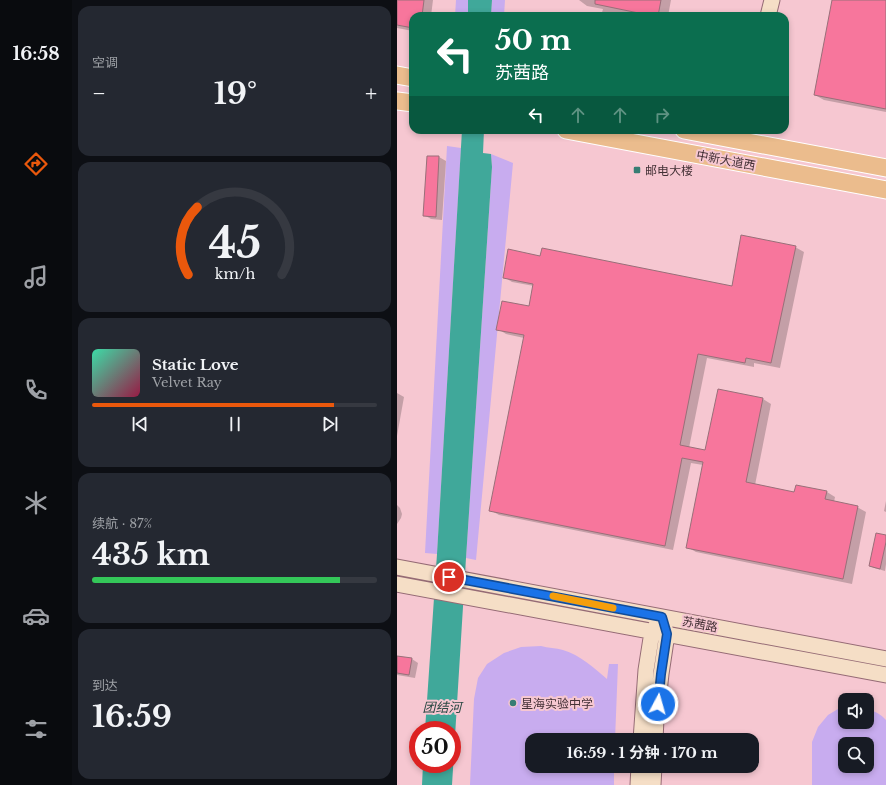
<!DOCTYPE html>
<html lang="zh">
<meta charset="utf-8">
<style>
:root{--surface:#171b24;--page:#242831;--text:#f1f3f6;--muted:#9ea1a6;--line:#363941;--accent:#ea580c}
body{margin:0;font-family:"Libre Baskerville","Noto Sans SC",serif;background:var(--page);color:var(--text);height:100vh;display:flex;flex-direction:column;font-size:15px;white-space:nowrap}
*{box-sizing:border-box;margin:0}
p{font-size:13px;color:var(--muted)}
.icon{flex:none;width:22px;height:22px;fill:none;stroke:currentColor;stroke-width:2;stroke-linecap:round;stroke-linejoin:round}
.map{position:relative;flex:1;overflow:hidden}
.sheet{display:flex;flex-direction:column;gap:6px;padding:6px;background:#0d0f14;width:325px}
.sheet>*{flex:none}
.hud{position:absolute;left:12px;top:12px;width:380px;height:122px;border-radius:12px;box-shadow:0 2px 6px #0003;background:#0b6e4f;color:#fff;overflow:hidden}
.buttons{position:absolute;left:441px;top:693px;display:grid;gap:8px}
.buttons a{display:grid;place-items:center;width:36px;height:36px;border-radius:8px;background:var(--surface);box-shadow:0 2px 6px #0003;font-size:20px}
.speed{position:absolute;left:12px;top:721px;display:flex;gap:8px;font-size:20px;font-weight:700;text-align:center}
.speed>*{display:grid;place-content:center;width:52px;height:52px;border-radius:50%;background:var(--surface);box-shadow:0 2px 6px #0003;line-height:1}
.speed .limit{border:6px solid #d22;background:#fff;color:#111}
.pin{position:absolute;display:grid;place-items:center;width:34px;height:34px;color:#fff;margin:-17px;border:2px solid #fff;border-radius:50%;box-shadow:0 1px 4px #0007}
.me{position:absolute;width:44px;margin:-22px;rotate:6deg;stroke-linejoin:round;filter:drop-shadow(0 0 3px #0008)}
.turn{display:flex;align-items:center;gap:14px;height:84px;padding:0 20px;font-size:18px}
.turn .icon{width:52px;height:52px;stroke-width:2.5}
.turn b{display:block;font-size:28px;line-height:34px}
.lanes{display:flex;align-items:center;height:38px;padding:0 20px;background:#0003;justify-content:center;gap:20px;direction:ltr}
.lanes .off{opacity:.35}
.big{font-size:30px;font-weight:700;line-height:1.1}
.sheet .card{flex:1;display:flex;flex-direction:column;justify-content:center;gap:6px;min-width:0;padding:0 14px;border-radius:12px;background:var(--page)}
.sheet .dial{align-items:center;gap:0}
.dial svg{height:104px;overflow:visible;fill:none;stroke:var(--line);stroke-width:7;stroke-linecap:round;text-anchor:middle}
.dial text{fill:var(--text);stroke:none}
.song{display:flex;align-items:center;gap:12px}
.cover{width:48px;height:48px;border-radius:6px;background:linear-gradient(135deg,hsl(160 70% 55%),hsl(340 70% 35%))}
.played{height:4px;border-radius:2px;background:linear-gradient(90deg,var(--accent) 85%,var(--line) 85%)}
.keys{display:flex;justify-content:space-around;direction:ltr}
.heat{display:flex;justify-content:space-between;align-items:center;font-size:22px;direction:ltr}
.charge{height:6px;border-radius:3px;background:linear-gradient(90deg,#34c759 87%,var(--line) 0)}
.trip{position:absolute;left:128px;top:733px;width:234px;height:40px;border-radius:12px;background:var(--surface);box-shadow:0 2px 6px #0003;font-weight:700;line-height:40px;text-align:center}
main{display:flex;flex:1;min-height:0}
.tabs{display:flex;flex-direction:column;width:72px;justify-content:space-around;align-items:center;background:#090b0e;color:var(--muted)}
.tabs .icon{width:28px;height:28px}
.tabs .active{color:var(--accent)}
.tabs b{font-size:18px;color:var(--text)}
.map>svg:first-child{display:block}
.green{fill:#c8acef;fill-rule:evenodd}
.water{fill:#40a89a}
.shadow{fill:#0003}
.building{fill:#f7769c;stroke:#996f79}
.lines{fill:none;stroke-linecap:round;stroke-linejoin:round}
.secondary-casing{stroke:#956b75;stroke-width:17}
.primary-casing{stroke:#fff;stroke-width:19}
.secondary{stroke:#f5dec6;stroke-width:15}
.primary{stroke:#ebbc8d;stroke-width:17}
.route-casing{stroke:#114b97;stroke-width:10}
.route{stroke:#1a73e8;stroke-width:7}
.slow{stroke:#f59e0b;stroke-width:7}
.poi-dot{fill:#377d73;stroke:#f6c7d1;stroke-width:1.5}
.labels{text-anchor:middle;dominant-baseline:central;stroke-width:4;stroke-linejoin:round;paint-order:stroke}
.street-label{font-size:12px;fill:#443136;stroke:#f6c7d1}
.poi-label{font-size:12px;fill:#443136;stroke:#f6c7d1;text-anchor:start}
.water-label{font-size:13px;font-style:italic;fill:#294843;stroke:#f6c7d1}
</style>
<main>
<nav class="tabs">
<b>16:58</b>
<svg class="icon active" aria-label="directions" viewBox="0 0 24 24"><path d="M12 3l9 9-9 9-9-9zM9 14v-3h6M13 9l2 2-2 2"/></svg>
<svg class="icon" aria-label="music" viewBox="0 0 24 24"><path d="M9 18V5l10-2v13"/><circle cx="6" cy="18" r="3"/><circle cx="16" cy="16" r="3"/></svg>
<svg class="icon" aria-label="phone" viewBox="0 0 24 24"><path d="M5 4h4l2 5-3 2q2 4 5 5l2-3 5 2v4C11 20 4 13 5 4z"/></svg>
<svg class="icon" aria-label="climate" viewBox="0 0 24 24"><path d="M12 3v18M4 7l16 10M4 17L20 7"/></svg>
<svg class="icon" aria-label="car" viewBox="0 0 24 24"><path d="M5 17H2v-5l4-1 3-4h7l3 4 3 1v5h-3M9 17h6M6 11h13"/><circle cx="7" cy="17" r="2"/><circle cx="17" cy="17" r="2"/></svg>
<svg class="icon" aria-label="filters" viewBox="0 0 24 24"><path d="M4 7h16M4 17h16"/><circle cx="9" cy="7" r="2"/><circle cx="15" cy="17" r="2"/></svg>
</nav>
<section class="sheet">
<div class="card"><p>空调</p>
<div class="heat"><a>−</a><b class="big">19°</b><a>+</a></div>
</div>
<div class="card dial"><svg viewBox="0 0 100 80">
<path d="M14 69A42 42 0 1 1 86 69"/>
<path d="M14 69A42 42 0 0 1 21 17" stroke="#ea580c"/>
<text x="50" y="56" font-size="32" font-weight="700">45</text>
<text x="50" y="72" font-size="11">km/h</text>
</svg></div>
<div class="card">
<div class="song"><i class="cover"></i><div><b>Static Love</b><p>Velvet Ray</p></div></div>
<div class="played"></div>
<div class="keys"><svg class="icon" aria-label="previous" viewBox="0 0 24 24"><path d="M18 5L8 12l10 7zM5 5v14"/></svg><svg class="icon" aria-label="pause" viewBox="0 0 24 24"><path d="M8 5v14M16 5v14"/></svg><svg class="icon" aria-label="next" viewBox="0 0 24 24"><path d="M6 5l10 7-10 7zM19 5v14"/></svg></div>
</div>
<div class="card"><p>续航 · 87%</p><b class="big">435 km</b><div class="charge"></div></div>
<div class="card"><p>到达</p><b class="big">16:59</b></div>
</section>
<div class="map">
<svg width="489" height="785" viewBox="0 0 489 785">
<rect width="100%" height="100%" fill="#f6c7d1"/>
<path class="green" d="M59 0H71V16H58Z
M95 0H108L107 16H94Z
M50 146 64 148 40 554 28 553Z
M94 154 116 163 79 560 69 558 95 167Z
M144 646C151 648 159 648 166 650 183 655 197 668 210 679L212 664H221L218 740H135V766H217V785H73L77 699 81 678 90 664 107 653 124 647Z
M446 706H448V722H470V709C477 711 484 714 489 720V785H415V742L421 727 431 715ZM448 744H470V766H448Z"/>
<path class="water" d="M71 0H95L94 16H71Z
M65 130H87L86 153 94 154 95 167 69 558 55 785H25L26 764H55V730H28L40 554Z"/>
<path class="shadow" d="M0 0H36L34 16H16V31L0 28Z
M182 0H274L271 16H204L206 9 190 6Z
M436 0H489V112L427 100 418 95Z
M31 157H42L49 161 45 220 34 219 27 215Z
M398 247 407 252 383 368 357 363V367L310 358 292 448 309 451 366 399 374 404 358 485 398 493 430 492 438 497 437 502 460 507 469 512 455 584 299 552 290 547 306 465 294 463 276 550 102 515 93 510 127 338 109 334 101 329 132 308 137 286 115 282 107 277 144 257 336 287Z
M0 393 7 397 0 436Z
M489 501V512L487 511Z
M0 505 3 508 5 514 4 518 0 524Z
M489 536V564L488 571 477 568 473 566Z
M0 657 15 659 21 663 18 678 0 675Z"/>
<path class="building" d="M0 0H27L25 16H16V28L0 25Z
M198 0H264L261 16H256L198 4Z
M435 0H489V109L417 95Z
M30 156H42L39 217 26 216Z
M344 235 399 246 374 363 349 358 348 363 301 354 283 445 308 450 321 389 366 398 349 482 397 492 399 485 430 491 428 499 461 506 446 579 289 548 306 462 285 458 268 546 92 511 127 335 99 330 105 301 132 306 136 284 106 278 111 249 143 256 145 248 335 286Z
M479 533 489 535V542L483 569 472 566Z
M0 656 15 658 12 675 0 673Z"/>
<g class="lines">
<defs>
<path id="secondary" d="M371 16 375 0
M0 567 489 659
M0 584 489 675
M244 740 249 670 255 632 260 624
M258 740 259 719 264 674 270 634 267 626
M241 785 242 766
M256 785 257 766"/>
<path id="primary" d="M0 75 16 78
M0 101 16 103
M169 130 489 190
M287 130 489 168"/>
</defs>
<use href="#secondary" class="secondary-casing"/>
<use href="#primary" class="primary-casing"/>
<use href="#secondary" class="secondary"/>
<use href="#primary" class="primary"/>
</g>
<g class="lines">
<defs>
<path id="route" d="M52 577 265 617 270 634 264 674 261 704"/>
</defs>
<use href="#route" class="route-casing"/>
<use href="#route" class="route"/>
<path class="slow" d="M156 596 216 608"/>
</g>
<g class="poi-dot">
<rect x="236" y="166" width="8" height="8" rx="2"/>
<circle cx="116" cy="703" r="4"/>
</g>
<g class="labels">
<g class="street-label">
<text transform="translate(329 160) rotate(11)">中新大道西</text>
<text transform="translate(303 624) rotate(11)">苏茜路</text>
</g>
<g class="poi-label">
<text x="248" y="170">邮电大楼</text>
<text x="124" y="703">星海实验中学</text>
</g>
<g class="water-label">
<text x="45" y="707">团结河</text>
</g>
</g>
</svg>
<div class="buttons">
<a><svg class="icon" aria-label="sound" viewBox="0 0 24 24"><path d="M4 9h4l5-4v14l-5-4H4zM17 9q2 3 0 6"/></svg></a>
<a><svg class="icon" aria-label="search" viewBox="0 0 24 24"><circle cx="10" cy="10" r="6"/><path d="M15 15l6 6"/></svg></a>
</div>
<div class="speed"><div class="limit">50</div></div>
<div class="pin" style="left:52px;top:577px;background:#d93025"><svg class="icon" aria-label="arrive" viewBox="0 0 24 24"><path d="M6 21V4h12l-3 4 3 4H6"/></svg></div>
<svg class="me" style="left:261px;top:704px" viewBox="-20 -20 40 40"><circle r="17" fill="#1a73e8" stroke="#fff" stroke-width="3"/><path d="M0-11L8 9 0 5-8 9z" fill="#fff"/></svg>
<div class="trip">16:59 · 1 分钟 · 170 m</div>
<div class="hud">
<div class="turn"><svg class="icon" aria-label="left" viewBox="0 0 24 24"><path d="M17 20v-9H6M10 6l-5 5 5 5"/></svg><div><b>50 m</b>苏茜路</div></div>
<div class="lanes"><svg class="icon" aria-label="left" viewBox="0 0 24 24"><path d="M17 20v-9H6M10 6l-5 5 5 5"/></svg><svg class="icon off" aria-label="ahead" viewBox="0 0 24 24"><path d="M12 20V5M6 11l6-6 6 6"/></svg><svg class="icon off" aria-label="ahead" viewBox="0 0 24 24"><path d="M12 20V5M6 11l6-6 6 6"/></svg><svg class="icon off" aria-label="right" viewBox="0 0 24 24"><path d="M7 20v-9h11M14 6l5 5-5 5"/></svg></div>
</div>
</div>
</main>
